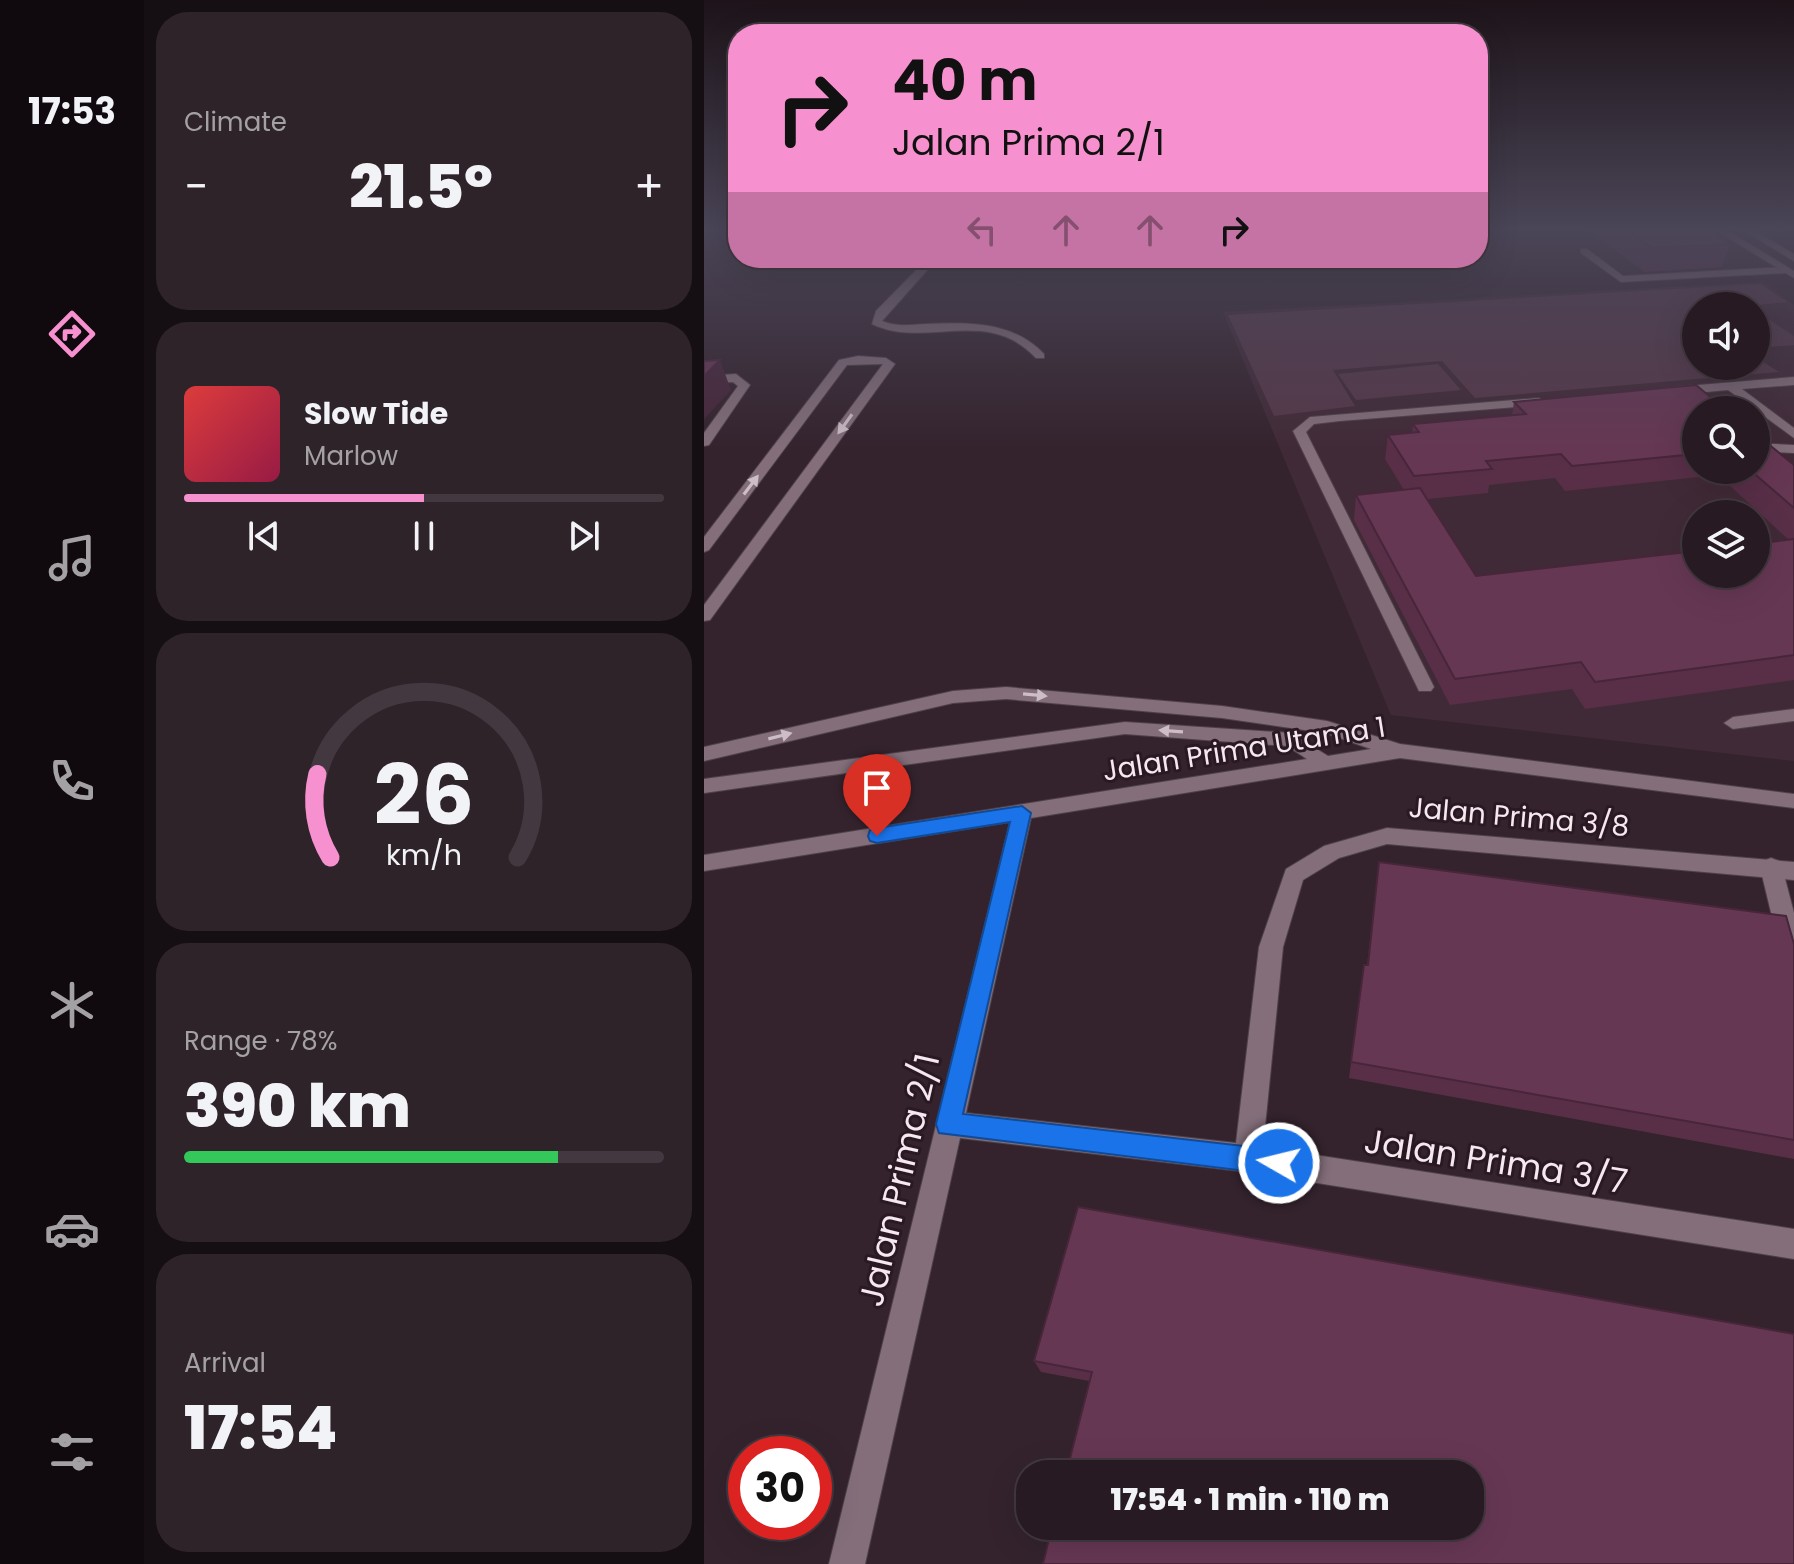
<!DOCTYPE html>
<meta charset="utf-8">
<style>
:root{--surface:#271a22;--page:#2f232a;--text:#f1f3f6;--muted:#a4a1a5;--line:#433840;--accent:#f790ce}
body{margin:0;font-family:Poppins,sans-serif;background:var(--page);color:var(--text);height:100vh;display:flex;flex-direction:column;font-size:30px;white-space:nowrap}
*{box-sizing:border-box;margin:0}
p{font-size:26px;color:var(--muted)}
.icon{flex:none;width:44px;height:44px;fill:none;stroke:currentColor;stroke-width:2;stroke-linecap:round;stroke-linejoin:round}
.map{position:relative;flex:1;overflow:hidden}
.panel{display:flex;flex-direction:column;gap:12px;padding:12px;background:#150e13;width:560px}
.panel>*{flex:none}
.top-card{position:absolute;left:24px;top:24px;width:760px;height:244px;border-radius:32px;box-shadow:0 8px 32px #0002,0 0 0 2px var(--line);background:#f790ce;color:#111;overflow:hidden}
.tools{position:absolute;left:978px;top:292px;display:grid;gap:16px}
.tools a{display:grid;place-items:center;width:88px;height:88px;border-radius:50%;background:var(--surface);box-shadow:0 8px 32px #0002,0 0 0 2px var(--line);font-size:40px}
.speed{position:absolute;left:24px;top:1436px;display:flex;gap:16px;font-size:40px;font-weight:700;text-align:center}
.speed>*{display:grid;place-content:center;width:104px;height:104px;border-radius:50%;background:var(--surface);box-shadow:0 8px 32px #0002,0 0 0 2px var(--line);line-height:1}
.speed .limit{border:12px solid #d22;background:#fff;color:#111}
.pin{position:absolute;display:grid;place-items:center;width:68px;height:68px;color:#fff;margin:-82px -34px;border-radius:50% 50% 50% 0;rotate:-45deg;box-shadow:0 0 8px #0007}
.pin .icon{rotate:45deg}
.me{position:absolute;width:88px;margin:-44px;rotate:278deg;stroke-linejoin:round;filter:drop-shadow(0 0 6px #0008)}
.turn{display:flex;align-items:center;gap:28px;height:168px;padding:0 32px;font-size:36px}
.turn .icon{width:104px;height:104px;stroke-width:2.5}
.turn b{display:block;font-size:56px;line-height:68px}
.lanes{display:flex;align-items:center;height:76px;padding:0 32px;background:#0003;justify-content:center;gap:40px;direction:ltr}
.lanes .off{opacity:.35}
.big{font-size:60px;font-weight:800;line-height:1.1}
.panel .widget{flex:1;display:flex;flex-direction:column;justify-content:center;gap:12px;min-width:0;padding:0 28px;border-radius:32px;background:var(--page)}
.panel .dial{align-items:center;gap:0}
.dial svg{height:208px;overflow:visible;fill:none;stroke:var(--line);stroke-width:7;stroke-linecap:round;text-anchor:middle}
.dial text{fill:var(--text);stroke:none}
.song{display:flex;align-items:center;gap:24px}
.cover{width:96px;height:96px;border-radius:12px;background:linear-gradient(135deg,hsl(0 70% 55%),hsl(340 70% 35%))}
.played{height:8px;border-radius:4px;background:linear-gradient(90deg,var(--accent) 50%,var(--line) 50%)}
.keys{display:flex;justify-content:space-around;direction:ltr}
.heat{display:flex;justify-content:space-between;align-items:center;font-size:44px;direction:ltr}
.charge{height:12px;border-radius:6px;background:linear-gradient(90deg,#34c759 78%,var(--line) 0)}
.trip{position:absolute;left:312px;top:1460px;width:468px;height:80px;border-radius:32px;background:var(--surface);box-shadow:0 8px 32px #0002,0 0 0 2px var(--line);font-weight:800;line-height:80px;text-align:center}
main{display:flex;flex:1;min-height:0}
.dock{display:flex;flex-direction:column;width:144px;justify-content:space-around;align-items:center;background:#100a0e;color:var(--muted)}
.dock .icon{width:56px;height:56px}
.dock .on{color:var(--accent)}
.dock b{font-size:36px;color:var(--text)}
.map>svg:first-child{display:block}
.built{fill:#412a37;fill-rule:evenodd}
.green{fill:#553849}
.lines{fill:none;stroke-linecap:round;stroke-linejoin:round}
.service-casing{stroke:#4f4149;stroke-width:2}
.minor-casing{stroke:#4f4149;stroke-width:2}
.secondary-casing{stroke:#4f4149;stroke-width:2}
.service{fill:#836e7a;fill-rule:evenodd}
.minor{fill:#836e7a;fill-rule:evenodd}
.secondary{fill:#836e7a;fill-rule:evenodd}
.wall{fill:#582f47;fill-rule:evenodd}
.shaded-wall{fill:#47263a}
.building{fill:#663753;stroke:#47263a;stroke-width:2}
.oneway{fill:#cdbec6}
.route{fill:#1a73e8;stroke:#114b97;stroke-width:2}
.labels{text-anchor:middle;dominant-baseline:central;stroke-width:6;stroke-linejoin:round;paint-order:stroke}
.street-label{font-size:28px;fill:#f5e9ef;stroke:#2a1923}
.near-street-label{font-size:34px;fill:#f5e9ef;stroke:#2a1923}
</style>
<main>
<nav class="dock">
<b>17:53</b>
<svg class="icon on" aria-label="directions" viewBox="0 0 24 24"><path d="M12 3l9 9-9 9-9-9zM9 14v-3h6M13 9l2 2-2 2"/></svg>
<svg class="icon" aria-label="music" viewBox="0 0 24 24"><path d="M9 18V5l10-2v13"/><circle cx="6" cy="18" r="3"/><circle cx="16" cy="16" r="3"/></svg>
<svg class="icon" aria-label="phone" viewBox="0 0 24 24"><path d="M5 4h4l2 5-3 2q2 4 5 5l2-3 5 2v4C11 20 4 13 5 4z"/></svg>
<svg class="icon" aria-label="climate" viewBox="0 0 24 24"><path d="M12 3v18M4 7l16 10M4 17L20 7"/></svg>
<svg class="icon" aria-label="car" viewBox="0 0 24 24"><path d="M5 17H2v-5l4-1 3-4h7l3 4 3 1v5h-3M9 17h6M6 11h13"/><circle cx="7" cy="17" r="2"/><circle cx="17" cy="17" r="2"/></svg>
<svg class="icon" aria-label="filters" viewBox="0 0 24 24"><path d="M4 7h16M4 17h16"/><circle cx="9" cy="7" r="2"/><circle cx="15" cy="17" r="2"/></svg>
</nav>
<section class="panel">
<div class="widget"><p>Climate</p>
<div class="heat"><a>−</a><b class="big">21.5°</b><a>+</a></div>
</div>
<div class="widget">
<div class="song"><i class="cover"></i><div><b>Slow Tide</b><p>Marlow</p></div></div>
<div class="played"></div>
<div class="keys"><svg class="icon" aria-label="previous" viewBox="0 0 24 24"><path d="M18 5L8 12l10 7zM5 5v14"/></svg><svg class="icon" aria-label="pause" viewBox="0 0 24 24"><path d="M8 5v14M16 5v14"/></svg><svg class="icon" aria-label="next" viewBox="0 0 24 24"><path d="M6 5l10 7-10 7zM19 5v14"/></svg></div>
</div>
<div class="widget dial"><svg viewBox="0 0 100 80">
<path d="M14 69A42 42 0 1 1 86 69"/>
<path d="M14 69A42 42 0 0 1 9 37" stroke="#f790ce"/>
<text x="50" y="56" font-size="32" font-weight="700">26</text>
<text x="50" y="72" font-size="11">km/h</text>
</svg></div>
<div class="widget"><p>Range · 78%</p><b class="big">390 km</b><div class="charge"></div></div>
<div class="widget"><p>Arrival</p><b class="big">17:54</b></div>
</section>
<div class="map">
<svg width="1090" height="1564" viewBox="0 0 1090 1564">
<rect width="100%" height="100%" fill="#34232d"/>
<path class="built" d="M1059 282 1090 305V761L687 715 519 312ZM992 306H1052V366H992ZM992 410H1052V470H992ZM992 514H1052V574H992Z"/>
<path class="green" d="M1057 284 1083 302 1045 306H992V366H1052V357L1075 372 771 398 738 361 629 370 651 406 570 416 524 315Z
M1052 311 1090 336V345L1052 348Z
M734 364 757 390 652 400 634 374Z"/>
<g class="lines">
<defs>
<path id="service" d="M877 249H883L919 276 1081 267 1086 270 1081 273 917 282 877 253Z
M224 258H234L178 321C192 327 206 325 221 324 264 322 309 321 340 354V358H332C282 305 222 350 168 324L172 311Z
M32 374 46 385 5 445 0 446V433L34 386 29 382 0 384V376Z
M1090 377V385L1038 389 1090 428V438L1024 390 970 395 964 391 970 387Z
M835 398 841 402 839 405 636 421 610 424 602 432 730 687 727 691H715L589 431 606 417Z
M1052 443 1090 445V453L1052 451Z
M1090 709V721L1029 729 1020 723 1029 717Z
M1067 858 1075 861 1078 867 1090 913V968L1082 965 1078 958 1056 867 1059 861Z"/>
<path id="minor" d="M154 356 182 358 191 364 6 620 0 621V605L179 364 143 365 5 550 0 552V537L135 360Z
M302 687 518 706 623 721 696 744 1090 794V808L696 758 327 818 262 1113 532 1143 555 947 582 869 620 846 683 828 1090 862V880L683 844 635 858 599 880 579 947 559 1147 1090 1229V1259L544 1172 256 1138 161 1564H125L306 822 0 871V855L603 759 583 746 421 734 0 793V779L421 722 587 733 624 756 667 749 621 733 518 718 302 699 249 703 0 761V747L249 691Z"/>
<path id="secondary" d="M1013 231H1024L1090 271V278Z
M1040 231H1051L1090 254V261Z"/>
</defs>
<use href="#service" class="service-casing"/>
<use href="#minor" class="minor-casing"/>
<use href="#secondary" class="secondary-casing"/>
<use href="#service" class="service"/>
<use href="#minor" class="minor"/>
<use href="#secondary" class="secondary"/>
</g>
<path class="wall" d="M885 231H1006L1026 244 1018 267 941 272Z
M810 402 992 410V470H1052L1090 465V680L881 709 868 689 746 705 650 520 652 495 700 490 681 459 684 435 708 433 709 424 808 415ZM1014 475 1085 540 772 576 724 499 784 493 785 485 851 478 861 491Z
M675 862 1088 942 1090 944V1159L645 1078 660 965H663Z
M1090 1334 385 1381 337 1372 330 1361Z"/>
<path class="shaded-wall" d="M16 360 27 390 0 419V376Z"/>
<path class="building" d="M924 231H1006L1026 244 948 248Z
M16 360 0 376V361Z
M992 385 1022 410H992V454L868 466 857 454 782 461 788 469 710 476 684 435 715 432 709 424 822 414 810 402Z
M1052 434 1090 465V508L1046 470H1052Z
M716 488 772 576 992 551V574H1052V544L1090 539V655L891 682 877 662 751 679 652 495Z
M675 862 1082 916 1090 944V1140L647 1062 660 965H664Z
M374 1207 1090 1334V1564H339L348 1526H766V1474H362L388 1372 330 1361Z"/>
<defs><path id="oneway-solid" d="M-6-.8H1V-3.2L6.5 0L1 3.2V.8H-6Z" transform="scale(2)"/></defs>
<g class="oneway">
<use href="#oneway-solid" transform="translate(141 424) rotate(126)"/>
<use href="#oneway-solid" transform="translate(47 485) rotate(-53)"/>
<use href="#oneway-solid" transform="translate(331 695) rotate(5)"/>
<use href="#oneway-solid" transform="translate(467 731) rotate(-176)"/>
<use href="#oneway-solid" transform="translate(76 736) rotate(-14)"/>
</g>
<linearGradient id="sky" x2="0" y2="1"><stop stop-color="#1d1319"/><stop offset="0.51" stop-color="#4a4557"/><stop offset="1" stop-color="#4a4557" stop-opacity="0"/></linearGradient>
<rect width="1090" height="450" fill="url(#sky)"/>
<path class="route" d="M318 806 327 813 259 1114 575 1150 584 1154 587 1163 584 1172 575 1175 235 1133 232 1124 306 822 173 843 166 841 164 836 166 830 173 828Z"/>
<g class="labels">
<g class="street-label">
<text transform="translate(540 749) rotate(-9)">Jalan Prima Utama 1</text>
<text transform="translate(815 817) rotate(5)">Jalan Prima 3/8</text>
</g>
<g class="near-street-label">
<text transform="translate(792 1161) rotate(9)">Jalan Prima 3/7</text>
<text transform="translate(195 1180) rotate(-77)">Jalan Prima 2/1</text>
</g>
</g>
</svg>
<div class="tools">
<a><svg class="icon" aria-label="sound" viewBox="0 0 24 24"><path d="M4 9h4l5-4v14l-5-4H4zM17 9q2 3 0 6"/></svg></a>
<a><svg class="icon" aria-label="search" viewBox="0 0 24 24"><circle cx="10" cy="10" r="6"/><path d="M15 15l6 6"/></svg></a>
<a><svg class="icon" aria-label="layers" viewBox="0 0 24 24"><path d="M12 4l9 5-9 5-9-5zM3 14l9 5 9-5"/></svg></a>
</div>
<div class="speed"><div class="limit">30</div></div>
<div class="pin" style="left:173px;top:836px;background:#d93025"><svg class="icon" aria-label="arrive" viewBox="0 0 24 24"><path d="M6 21V4h12l-3 4 3 4H6"/></svg></div>
<svg class="me" style="left:575px;top:1163px" viewBox="-20 -20 40 40"><circle r="17" fill="#1a73e8" stroke="#fff" stroke-width="3"/><path d="M0-11L8 9 0 5-8 9z" fill="#fff"/></svg>
<div class="trip">17:54 · 1 min · 110 m</div>
<div class="top-card">
<div class="turn"><svg class="icon" aria-label="right" viewBox="0 0 24 24"><path d="M7 20v-9h11M14 6l5 5-5 5"/></svg><div><b>40 m</b>Jalan Prima 2/1</div></div>
<div class="lanes"><svg class="icon off" aria-label="left" viewBox="0 0 24 24"><path d="M17 20v-9H6M10 6l-5 5 5 5"/></svg><svg class="icon off" aria-label="ahead" viewBox="0 0 24 24"><path d="M12 20V5M6 11l6-6 6 6"/></svg><svg class="icon off" aria-label="ahead" viewBox="0 0 24 24"><path d="M12 20V5M6 11l6-6 6 6"/></svg><svg class="icon" aria-label="right" viewBox="0 0 24 24"><path d="M7 20v-9h11M14 6l5 5-5 5"/></svg></div>
</div>
</div>
</main>
